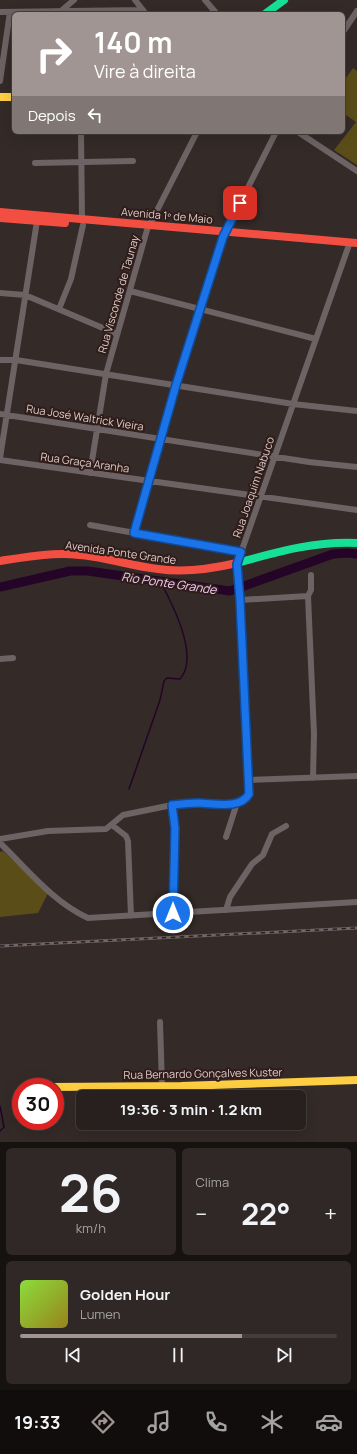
<!DOCTYPE html>
<html lang="pt">
<meta charset="utf-8">
<style>
:root{--surface:#27201e;--page:#2f2827;--text:#f1f3f6;--muted:#a4a3a4;--line:#433e3c;--accent:#a19593}
body{margin:0;font-family:Manrope,sans-serif;background:var(--page);color:var(--text);height:100vh;display:flex;flex-direction:column;font-size:15px;white-space:nowrap}
*{box-sizing:border-box;margin:0}
p{font-size:13px;color:var(--muted)}
.icon{flex:none;width:22px;height:22px;fill:none;stroke:currentColor;stroke-width:2;stroke-linecap:round;stroke-linejoin:round}
.map{position:relative;height:1142px;overflow:hidden}
.side{display:flex;flex-direction:column;gap:6px;padding:6px;background:#151210;flex:1}
.side>*{flex:none}
.banner{position:absolute;left:12px;top:12px;width:333px;height:122px;border-radius:6px;box-shadow:0 4px 16px #0002,0 0 0 1px var(--line);background:#a19593;color:#fff;overflow:hidden}
.speed{position:absolute;left:12px;top:1078px;display:flex;gap:8px;font-size:20px;font-weight:700;text-align:center}
.speed>*{display:grid;place-content:center;width:52px;height:52px;border-radius:50%;background:var(--surface);box-shadow:0 4px 16px #0002,0 0 0 1px var(--line);line-height:1}
.speed .limit{border:6px solid #d22;background:#fff;color:#111}
.pin{position:absolute;display:grid;place-items:center;width:34px;height:34px;color:#fff;margin:-17px;border-radius:8px;box-shadow:0 2px 6px #0006}
.me{position:absolute;width:44px;margin:-22px;rotate:0deg;stroke-linejoin:round;filter:drop-shadow(0 0 3px #0008)}
.turn{display:flex;align-items:center;gap:14px;height:84px;padding:0 16px;font-size:18px}
.turn .icon{width:52px;height:52px;stroke-width:2.5}
.turn b{display:block;font-size:28px;line-height:34px}
.then{display:flex;align-items:center;height:38px;padding:0 16px;background:#0003;gap:8px;font-size:15px}
.big{font-size:30px;font-weight:700;line-height:1.1}
.side .widget{flex:1;display:flex;flex-direction:column;justify-content:center;gap:6px;min-width:0;padding:0 14px;border-radius:6px;background:var(--page)}
.side .dial{align-items:center;gap:0}
.dial b{font-size:52px;line-height:1}
.song{display:flex;align-items:center;gap:12px}
.cover{width:48px;height:48px;border-radius:6px;background:linear-gradient(135deg,hsl(90 70% 55%),hsl(50 70% 35%))}
.played{height:4px;border-radius:2px;background:linear-gradient(90deg,var(--accent) 70%,var(--line) 70%)}
.keys{display:flex;justify-content:space-around;direction:ltr}
.heat{display:flex;justify-content:space-between;align-items:center;font-size:22px;direction:ltr}
.side .tiles{flex:1;display:grid;gap:6px;grid-template-columns:1fr 1fr}
.widget:last-child{grid-column:span 2}
.trip{position:absolute;left:76px;top:1090px;width:230px;height:40px;border-radius:6px;background:var(--surface);box-shadow:0 4px 16px #0002,0 0 0 1px var(--line);font-weight:700;line-height:40px;text-align:center}
.tab-bar{display:flex;height:64px;justify-content:space-around;align-items:center;background:#100d0c;color:var(--muted)}
.tab-bar .icon{width:28px;height:28px}
.tab-bar .on{color:var(--accent)}
.tab-bar b{font-size:18px;color:var(--text)}
.map>svg:first-child{display:block}
.green{fill:#5a4d18}
.lines{fill:none;stroke-linecap:round;stroke-linejoin:round}
.stream{stroke:#240427;stroke-width:1.5}
.river{stroke:#240427;stroke-width:9}
.street{stroke:#6d6264;stroke-width:6}
.fast{stroke:#16e098;stroke-width:8}
.slow{stroke:#ffcf43;stroke-width:8}
.jam{stroke:#f24e42;stroke-width:8}
.rail-casing{stroke:#706668;stroke-width:3}
.rail{stroke:#301c19;stroke-width:1.5;stroke-dasharray:4.5;stroke-linecap:butt}
.route-casing{stroke:#114b97;stroke-width:10}
.route{stroke:#1a73e8;stroke-width:7}
.labels{text-anchor:middle;dominant-baseline:central;stroke-width:4;stroke-linejoin:round;paint-order:stroke}
.street-label{font-size:11px;fill:#dccecc;stroke:#301c19}
.water-label{font-size:12px;font-style:italic;fill:#f5cef9;stroke:#301c19}
</style>
<div class="map">
<svg width="357" height="1142" viewBox="0 0 357 1142">
<rect width="100%" height="100%" fill="#342a28"/>
<path class="green" d="M353 68 357 71V165L334 150 356 122 343 113V82Z
M3 851 48 893 38 913 0 917V852Z"/>
<g class="lines">
<path class="stream" d="M129 789 160 700 164 681 167 678 180 679C200 657 172 603 160 581
M0 1106 4 1127 0 1131"/>
<path class="river" d="M0 587 70 571H88L230 591 333 554 347 553 357 554"/>
<path class="street" d="M135 0 146 14
M205 0 217 14
M61 11 74 0
M0 12 143 10
M343 32 357 11
M0 81 10 12
M81 132 82 219
M298 132 357 171
M35 163 133 161
M130 291 316 339
M0 293 25 295 117 334
M59 309 71 279 83 225
M0 360H16L293 404 357 411
M0 414 309 462 357 467
M0 458 37 221
M0 460 357 510
M90 473 106 374 147 230 197 132
M90 525 241 552
M134 533 176 385 223 237 276 132
M308 596 311 590V575
M240 600 308 596 314 734 313 778
M0 659 13 658
M249 780 357 776
M172 805 175 828 173 913
M112 825 126 836 128 841 131 916
M226 837 237 803 246 799 249 789 240 600 237 564 350 242
M0 839 48 831 106 829 123 815 172 805 189 803H237
M0 843C27 869 53 902 88 918L357 902
M226 910 230 897 252 864 263 855 272 834 286 826
M160 1022 162 1086"/>
<path class="fast" d="M265 14 284 0
M237 563C277 552 315 541 357 543"/>
<path class="slow" d="M0 97H14
M50 1087 181 1086 357 1080"/>
<path class="jam" d="M0 212 357 243
M0 218 65 223
M0 561C26 557 53 552 79 555 106 557 131 566 158 569 185 573 211 569 237 563"/>
<defs>
<path id="rail" d="M0 946 357 928"/>
</defs>
<use href="#rail" class="rail-casing"/>
<use href="#rail" class="rail"/>
</g>
<g class="lines">
<defs>
<path id="route" d="M173 913 175 828 172 805C181 804 189 803 198 803 213 803 240 810 249 794L240 600 237 564 241 552 134 533 176 385 223 237 240 203"/>
</defs>
<use href="#route" class="route-casing"/>
<use href="#route" class="route"/>
</g>
<g class="labels">
<g class="street-label">
<text transform="translate(167 215) rotate(5)">Avenida 1º de Maio</text>
<text transform="translate(118 294) rotate(-74)">Rua Visconde de Taunay</text>
<text transform="translate(85 417) rotate(9)">Rua José Waltrick Vieira</text>
<text transform="translate(85 462) rotate(8)">Rua Graça Aranha</text>
<text transform="translate(253 487) rotate(-71)">Rua Joaquim Nabuco</text>
<text transform="translate(121 552) rotate(8)">Avenida Ponte Grande</text>
<text transform="translate(203 1073) rotate(-1)">Rua Bernardo Gonçalves Kuster</text>
</g>
<g class="water-label">
<text transform="translate(169 583) rotate(8)">Rio Ponte Grande</text>
</g>
</g>
</svg>
<div class="speed"><div class="limit">30</div></div>
<div class="pin" style="left:240px;top:203px;background:#d93025"><svg class="icon" aria-label="arrive" viewBox="0 0 24 24"><path d="M6 21V4h12l-3 4 3 4H6"/></svg></div>
<svg class="me" style="left:173px;top:913px" viewBox="-20 -20 40 40"><circle r="17" fill="#1a73e8" stroke="#fff" stroke-width="3"/><path d="M0-11L8 9 0 5-8 9z" fill="#fff"/></svg>
<div class="trip">19:36 · 3 min · 1.2 km</div>
<div class="banner">
<div class="turn"><svg class="icon" aria-label="right" viewBox="0 0 24 24"><path d="M7 20v-9h11M14 6l5 5-5 5"/></svg><div><b>140 m</b>Vire à direita</div></div>
<div class="then">Depois<svg class="icon" aria-label="left" viewBox="0 0 24 24"><path d="M17 20v-9H6M10 6l-5 5 5 5"/></svg></div>
</div>
</div>
<section class="side">
<div class="tiles">
<div class="widget dial"><b>26</b><p>km/h</p></div>
<div class="widget"><p>Clima</p>
<div class="heat"><a>−</a><b class="big">22°</b><a>+</a></div>
</div>
<div class="widget">
<div class="song"><i class="cover"></i><div><b>Golden Hour</b><p>Lumen</p></div></div>
<div class="played"></div>
<div class="keys"><svg class="icon" aria-label="previous" viewBox="0 0 24 24"><path d="M18 5L8 12l10 7zM5 5v14"/></svg><svg class="icon" aria-label="pause" viewBox="0 0 24 24"><path d="M8 5v14M16 5v14"/></svg><svg class="icon" aria-label="next" viewBox="0 0 24 24"><path d="M6 5l10 7-10 7zM19 5v14"/></svg></div>
</div>
</div>
</section>
<nav class="tab-bar">
<b>19:33</b>
<svg class="icon on" aria-label="directions" viewBox="0 0 24 24"><path d="M12 3l9 9-9 9-9-9zM9 14v-3h6M13 9l2 2-2 2"/></svg>
<svg class="icon" aria-label="music" viewBox="0 0 24 24"><path d="M9 18V5l10-2v13"/><circle cx="6" cy="18" r="3"/><circle cx="16" cy="16" r="3"/></svg>
<svg class="icon" aria-label="phone" viewBox="0 0 24 24"><path d="M5 4h4l2 5-3 2q2 4 5 5l2-3 5 2v4C11 20 4 13 5 4z"/></svg>
<svg class="icon" aria-label="climate" viewBox="0 0 24 24"><path d="M12 3v18M4 7l16 10M4 17L20 7"/></svg>
<svg class="icon" aria-label="car" viewBox="0 0 24 24"><path d="M5 17H2v-5l4-1 3-4h7l3 4 3 1v5h-3M9 17h6M6 11h13"/><circle cx="7" cy="17" r="2"/><circle cx="17" cy="17" r="2"/></svg>
</nav>
